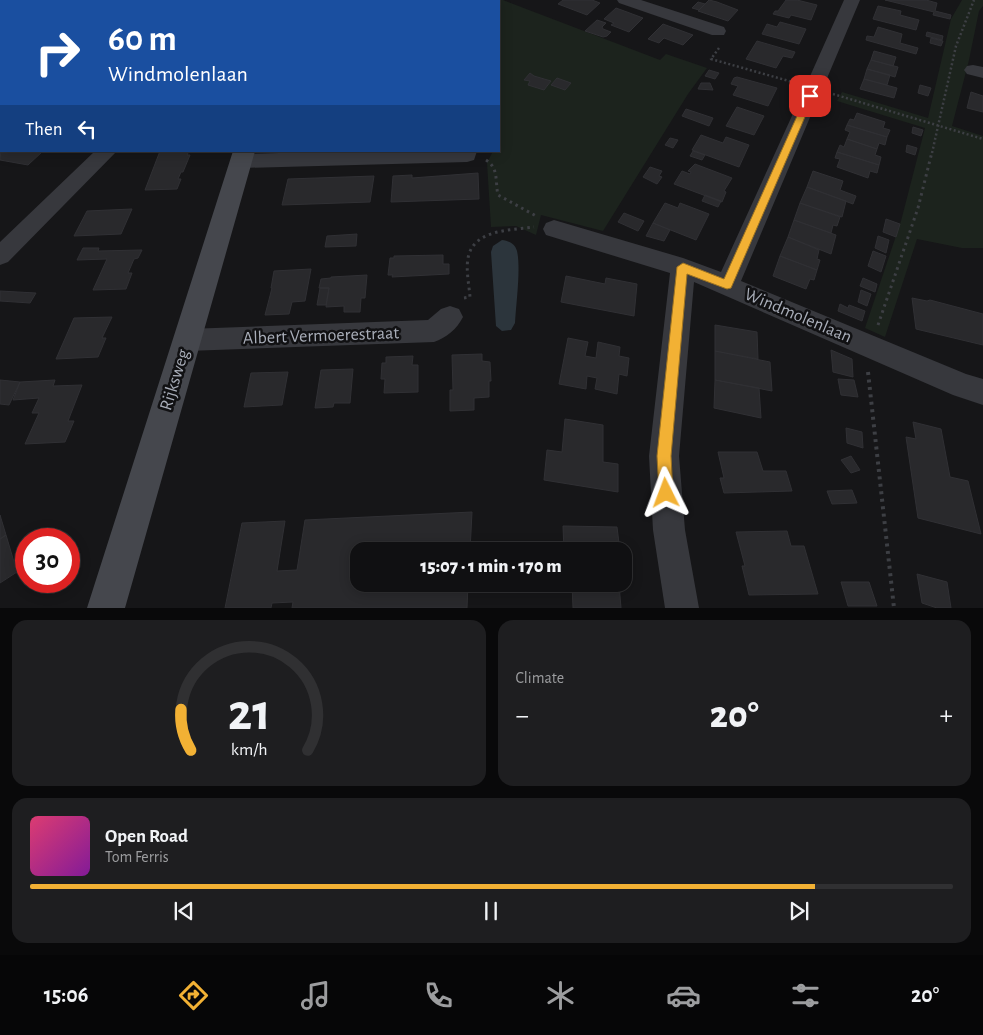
<!DOCTYPE html>
<meta charset="utf-8">
<style>
:root{--surface:#101012;--page:#1e1e20;--text:#f1f3f6;--muted:#9c9d9f;--line:#303032;--accent:#f2b134}
body{margin:0;font-family:"Alegreya Sans",sans-serif;background:var(--page);color:var(--text);height:100vh;display:flex;flex-direction:column;font-size:19px;white-space:nowrap}
*{box-sizing:border-box;margin:0}
p{font-size:16px;color:var(--muted)}
.icon{flex:none;width:28px;height:28px;fill:none;stroke:currentColor;stroke-width:2;stroke-linecap:round;stroke-linejoin:round}
.map{position:relative;height:608px;overflow:hidden}
.drawer{display:flex;flex-direction:column;gap:12px;padding:12px;background:#09090a;flex:1}
.drawer>*{flex:none}
.top-card{position:absolute;left:0px;top:0px;width:500px;height:152px;box-shadow:0 2px 12px #0003,0 0 0 1px var(--line);background:#1a4fa0;color:#fff;overflow:hidden}
.speed{position:absolute;left:15px;top:528px;display:flex;gap:10px;font-size:25px;font-weight:700;text-align:center}
.speed>*{display:grid;place-content:center;width:65px;height:65px;border-radius:50%;background:var(--surface);box-shadow:0 2px 12px #0003,0 0 0 1px var(--line);line-height:1}
.speed .limit{border:8px solid #d22;background:#fff;color:#111}
.pin{position:absolute;display:grid;place-items:center;width:42px;height:42px;color:#fff;margin:-21px;border-radius:10px;box-shadow:0 2px 8px #0006}
.me{position:absolute;width:55px;margin:-28px;rotate:357deg;stroke-linejoin:round;filter:drop-shadow(0 0 4px #0008)}
.turn{display:flex;align-items:center;gap:18px;height:105px;padding:0 25px;font-size:22px}
.turn .icon{width:65px;height:65px;stroke-width:2.5}
.turn b{display:block;font-size:35px;line-height:42px}
.then{display:flex;align-items:center;height:48px;padding:0 25px;background:#0003;gap:10px;font-size:19px}
.big{font-size:38px;font-weight:800;line-height:1.1}
.drawer .tile{flex:1;display:flex;flex-direction:column;justify-content:center;gap:8px;min-width:0;padding:0 18px;border-radius:15px;background:var(--page)}
.drawer .dial{align-items:center;gap:0}
.dial svg{height:130px;overflow:visible;fill:none;stroke:var(--line);stroke-width:7;stroke-linecap:round;text-anchor:middle}
.dial text{fill:var(--text);stroke:none}
.song{display:flex;align-items:center;gap:15px}
.cover{width:60px;height:60px;border-radius:8px;background:linear-gradient(135deg,hsl(340 70% 55%),hsl(290 70% 35%))}
.played{height:5px;border-radius:2px;background:linear-gradient(90deg,var(--accent) 85%,var(--line) 85%)}
.keys{display:flex;justify-content:space-around;direction:ltr}
.heat{display:flex;justify-content:space-between;align-items:center;font-size:28px;direction:ltr}
.drawer .tiles{flex:1;display:grid;gap:12px;grid-template-columns:1fr 1fr}
.tile:last-child{grid-column:span 2}
.trip{position:absolute;left:350px;top:542px;width:282px;height:50px;border-radius:15px;background:var(--surface);box-shadow:0 2px 12px #0003,0 0 0 1px var(--line);font-weight:800;line-height:50px;text-align:center}
.dock{display:flex;height:80px;justify-content:space-around;align-items:center;background:#060607;color:var(--muted)}
.dock .icon{width:35px;height:35px}
.dock .active{color:var(--accent)}
.dock b{font-size:22px;color:var(--text)}
.map>svg:first-child{display:block}
.green{fill:#1c231d}
.water{fill:#2c353c}
.building{fill:#29292c;stroke:#303034}
.lines{fill:none;stroke-linecap:round;stroke-linejoin:round}
.path-far2{stroke:#3d3f44;stroke-width:2.5;stroke-dasharray:2 2.5;stroke-linecap:butt}
.path-far1{stroke:#3d3f44;stroke-width:3;stroke-dasharray:2.5 4;stroke-linecap:butt}
.path{stroke:#3d3f44;stroke-width:4;stroke-dasharray:3 4.5;stroke-linecap:butt}
.street{fill:#37383d;fill-rule:evenodd}
.secondary{fill:#45474d;fill-rule:evenodd}
.route{fill:#f2b134;stroke:#9d7322}
.labels{text-anchor:middle;dominant-baseline:central;stroke-width:5;stroke-linejoin:round;paint-order:stroke}
.street-label{font-size:18px;fill:#a8adb8;stroke:#111113}
</style>
<div class="map">
<svg width="983" height="608" viewBox="0 0 983 608">
<rect width="100%" height="100%" fill="#161618"/>
<path class="green" d="M17 0H247L253 1H15Z
M446 0H503L660 60 666 54 707 68 688 94 603 231 541 215 536 235 516 226 491 227 487 163 493 151H499V1H445Z
M962 0H983V6L979 11 969 60 952 126 983 136V248H962L917 239 885 337 865 328 901 221 925 128 837 101 842 92 928 118 951 19Z"/>
<path class="water" d="M502 240C508 241 515 243 517 251 521 268 516 304 515 323L511 330 502 331 496 326 491 252 493 246Z"/>
<path class="building" d="M563 0H592L600 3 587 15 558 4Z
M709 0 717 2 738 10 728 21 698 11Z
M786 0H797L817 5 811 20 791 15 789 18 773 14 775 11H778Z
M885 0H926L937 3 935 11 951 15 950 19 933 15 934 12Z
M698 2 705 4 699 10 692 8Z
M878 6 901 11 900 15 919 20 916 30 873 19Z
M616 8 627 12 643 18 629 32 611 25 614 23 604 19Z
M597 20 606 23 602 27 603 29 611 32 607 36 603 37 585 31Z
M780 22 806 29 799 44 762 34 767 24 777 27Z
M663 24 693 35 683 45 664 38 659 43 648 39Z
M878 27 902 34 900 43 918 48 916 54 866 40 867 36 874 37Z
M927 32 943 36 942 40 926 36Z
M931 38 943 41 941 46 930 43Z
M757 41 795 52 792 58 783 56 776 68 746 59Z
M874 51 896 57 893 66 871 60Z
M871 60 898 67 895 77 867 69Z
M867 69 890 75 887 85 864 79Z
M709 70 719 73 715 79 705 76Z
M530 73 534 76 551 81 544 90 528 85 530 81 524 80Z
M737 77 777 88 768 106 733 95 738 86 731 84 734 78Z
M557 78 571 83 565 90 551 85Z
M864 79 897 88 894 98 860 89Z
M701 83H710L713 90 698 89Z
M920 85 931 88 928 96 918 93Z
M971 92 983 96V112L967 108Z
M737 107 764 116 754 135 726 126Z
M686 109 713 118 709 126 682 116Z
M857 113 885 122 883 128 890 130 887 137 847 125 850 119 854 120Z
M847 125 887 137 885 145 879 143 877 149 847 139 850 132 845 130Z
M913 127 923 130 921 136 912 133Z
M701 135 723 143 726 137 749 145 739 167 692 150Z
M670 138 678 140 673 148 665 145Z
M847 139 877 149 875 155 881 157 879 165 837 152 840 145 844 147Z
M907 145 917 148 915 155 906 152Z
M1 150V151H43L28 165 0 160Z
M160 151H189L187 155H190L183 172H181L178 179H181L177 189 145 190Z
M693 151 705 155 702 160 690 156Z
M837 152 879 165 877 173 870 171 868 178 837 167 840 159 835 158Z
M695 164 732 178 724 191 726 192 722 202 674 184 682 171 690 174 691 172 688 171Z
M650 167 662 171 659 176 662 177 657 184 643 177Z
M813 171 843 181 840 190 856 196 853 204 807 187Z
M478 173 479 199 391 202 393 176 412 175V178Z
M374 176 370 202 282 205 288 179Z
M807 187 846 201 842 217 800 203Z
M705 195 721 201 718 207 702 201Z
M665 203 678 208 680 203 709 214 696 240 653 223Z
M800 203 840 217 837 226 833 225 831 233 794 220Z
M132 209 121 234 74 236 87 211Z
M624 213 644 221 638 231 618 222Z
M886 219 900 224 896 237 883 232Z
M794 220 836 235 831 254 788 237Z
M653 223 670 230 664 241 646 236Z
M357 234 356 246 325 247 327 236Z
M878 236 889 240 886 253 875 248Z
M788 237 819 250 817 259 820 260 817 270 780 256Z
M83 248H99L98 251 142 250 138 258 134 259 128 273H132L126 289 93 290 107 259 77 260Z
M873 251 886 256 881 272 868 266Z
M443 255V264H449V274L392 277 393 275H388L390 258H394V256Z
M780 256 817 270 814 280 810 279 806 289 773 276Z
M311 269 305 301 292 302 289 314 265 315 272 288H271L274 271Z
M367 275 365 298H361L360 312H344V306L326 307 329 288H319L321 279 331 278V277Z
M566 276 605 284 606 278 637 284 634 316 561 302Z
M863 278 877 284 875 292 860 286Z
M320 288H329L326 305H317Z
M861 290 871 294 867 306 858 302Z
M0 291 36 293 30 303 0 301Z
M912 298 927 301 930 300 983 314V345L916 329Z
M840 304 848 308 849 305 865 311 862 321 838 311Z
M112 317 102 338H106L98 357 56 359 74 318Z
M715 325 757 332 758 359 715 351Z
M568 338 588 342 585 356 596 358 598 342 620 347 619 356 629 358 627 376 619 374 617 394 595 389 597 378 587 376 586 389 559 384Z
M831 350 852 359 853 377 833 372Z
M715 351 770 362 772 391 715 380Z
M482 354V361L490 362 491 381H489V397L474 398V410L450 411V390H453L452 355Z
M413 356 412 365H418V392L384 393 385 379H381L382 363H386V357Z
M353 369 350 403H334L333 407 315 408 321 370Z
M288 372 282 405 244 407 251 373Z
M838 379 854 380 858 397 841 395Z
M0 380 20 382 9 405 0 404Z
M55 380 53 386 82 385 68 421H74L65 442 25 444 39 413H32L39 398 13 400 20 382Z
M715 380 759 388 761 418 714 408Z
M565 419 603 425V462L618 464V492L544 480 547 450 562 452Z
M913 422 941 429 950 477 968 481 981 534 918 518 906 437 916 439Z
M846 428 862 432 863 448 847 443Z
M718 452H757L763 471H786L792 491 724 493 720 478H724Z
M851 456 860 470 851 473 841 460Z
M852 490 857 503 832 504 827 491Z
M472 512 470 551H359V584H468L467 608H292L293 602 272 603 271 608H225L242 523 285 521 277 571 297 570 305 520Z
M0 515 6 535 0 539Z
M563 526 617 527 620 551H564Z
M787 531 791 546H804L818 594 749 595 742 566H745L736 532Z
M6 535 17 572 0 583V539Z
M917 574 947 582 951 608H937L922 603Z
M841 582H869L877 606H848Z
M572 584H619L621 608H573Z"/>
<g class="lines">
<path class="path-far2" d="M719 48 711 59 796 83
M833 94 983 139
M932 153 956 46 974 0"/>
<path class="path-far1" d="M486 160C499 168 495 182 498 195L538 217
M464 298 470 297C469 284 465 267 469 254 477 229 513 230 534 227
M878 325 918 208 932 152"/>
<path class="path" d="M868 372 894 608"/>
<path class="street" d="M617 0H641L724 27 726 31 724 35H712L619 3Z
M844 0H860L825 83 822 87 816 89 810 87 807 83Z
M973 65 983 67V78L967 74 964 70 967 66Z
M810 90 817 92 819 96 741 281 966 374 983 379V405L953 395 694 282 679 456 685 530 699 608H665L653 530 649 456 670 273 546 235 543 229 546 223 554 220 683 258 721 272 801 96 803 92Z
M95 151H117L8 262 0 265V242Z
M345 151H477L474 160 467 162 241 168 234 166 231 161 234 156 241 154Z
M450 306 459 309 463 317C457 329 446 338 434 342L187 351 178 348 174 340 178 332 187 329 428 320 441 309Z"/>
<path class="secondary" d="M281 0H299V1H282Z
M233 151H255L125 608H87Z"/>
</g>
<path class="route" d="M810 93 814 96 731 288 727 289 687 274 671 456 673 493 671 498 666 500 661 498 659 493 657 456 677 267 683 263 724 279 806 96Z"/>
<g class="labels">
<g class="street-label">
<text transform="translate(798 316) rotate(23)">Windmolenlaan</text>
<text transform="translate(321 336) rotate(-2)">Albert Vermoerestraat</text>
<text transform="translate(175 380) rotate(-73)">Rijksweg</text>
</g>
</g>
</svg>
<div class="speed"><div class="limit">30</div></div>
<div class="pin" style="left:810px;top:96px;background:#d93025"><svg class="icon" aria-label="arrive" viewBox="0 0 24 24"><path d="M6 21V4h12l-3 4 3 4H6"/></svg></div>
<svg class="me" style="left:666px;top:493px" viewBox="-20 -20 40 40"><path d="M0-17L14 15 0 8-14 15z" fill="#f2b134" stroke="#fff" stroke-width="4"/></svg>
<div class="trip">15:07 · 1 min · 170 m</div>
<div class="top-card">
<div class="turn"><svg class="icon" aria-label="right" viewBox="0 0 24 24"><path d="M7 20v-9h11M14 6l5 5-5 5"/></svg><div><b>60 m</b>Windmolenlaan</div></div>
<div class="then">Then<svg class="icon" aria-label="left" viewBox="0 0 24 24"><path d="M17 20v-9H6M10 6l-5 5 5 5"/></svg></div>
</div>
</div>
<section class="drawer">
<div class="tiles">
<div class="tile dial"><svg viewBox="0 0 100 80">
<path d="M14 69A42 42 0 1 1 86 69"/>
<path d="M14 69A42 42 0 0 1 8 44" stroke="#f2b134"/>
<text x="50" y="56" font-size="32" font-weight="700">21</text>
<text x="50" y="72" font-size="11">km/h</text>
</svg></div>
<div class="tile"><p>Climate</p>
<div class="heat"><a>−</a><b class="big">20°</b><a>+</a></div>
</div>
<div class="tile">
<div class="song"><i class="cover"></i><div><b>Open Road</b><p>Tom Ferris</p></div></div>
<div class="played"></div>
<div class="keys"><svg class="icon" aria-label="previous" viewBox="0 0 24 24"><path d="M18 5L8 12l10 7zM5 5v14"/></svg><svg class="icon" aria-label="pause" viewBox="0 0 24 24"><path d="M8 5v14M16 5v14"/></svg><svg class="icon" aria-label="next" viewBox="0 0 24 24"><path d="M6 5l10 7-10 7zM19 5v14"/></svg></div>
</div>
</div>
</section>
<nav class="dock">
<b>15:06</b>
<svg class="icon active" aria-label="directions" viewBox="0 0 24 24"><path d="M12 3l9 9-9 9-9-9zM9 14v-3h6M13 9l2 2-2 2"/></svg>
<svg class="icon" aria-label="music" viewBox="0 0 24 24"><path d="M9 18V5l10-2v13"/><circle cx="6" cy="18" r="3"/><circle cx="16" cy="16" r="3"/></svg>
<svg class="icon" aria-label="phone" viewBox="0 0 24 24"><path d="M5 4h4l2 5-3 2q2 4 5 5l2-3 5 2v4C11 20 4 13 5 4z"/></svg>
<svg class="icon" aria-label="climate" viewBox="0 0 24 24"><path d="M12 3v18M4 7l16 10M4 17L20 7"/></svg>
<svg class="icon" aria-label="car" viewBox="0 0 24 24"><path d="M5 17H2v-5l4-1 3-4h7l3 4 3 1v5h-3M9 17h6M6 11h13"/><circle cx="7" cy="17" r="2"/><circle cx="17" cy="17" r="2"/></svg>
<svg class="icon" aria-label="filters" viewBox="0 0 24 24"><path d="M4 7h16M4 17h16"/><circle cx="9" cy="7" r="2"/><circle cx="15" cy="17" r="2"/></svg>
<b>20°</b>
</nav>
